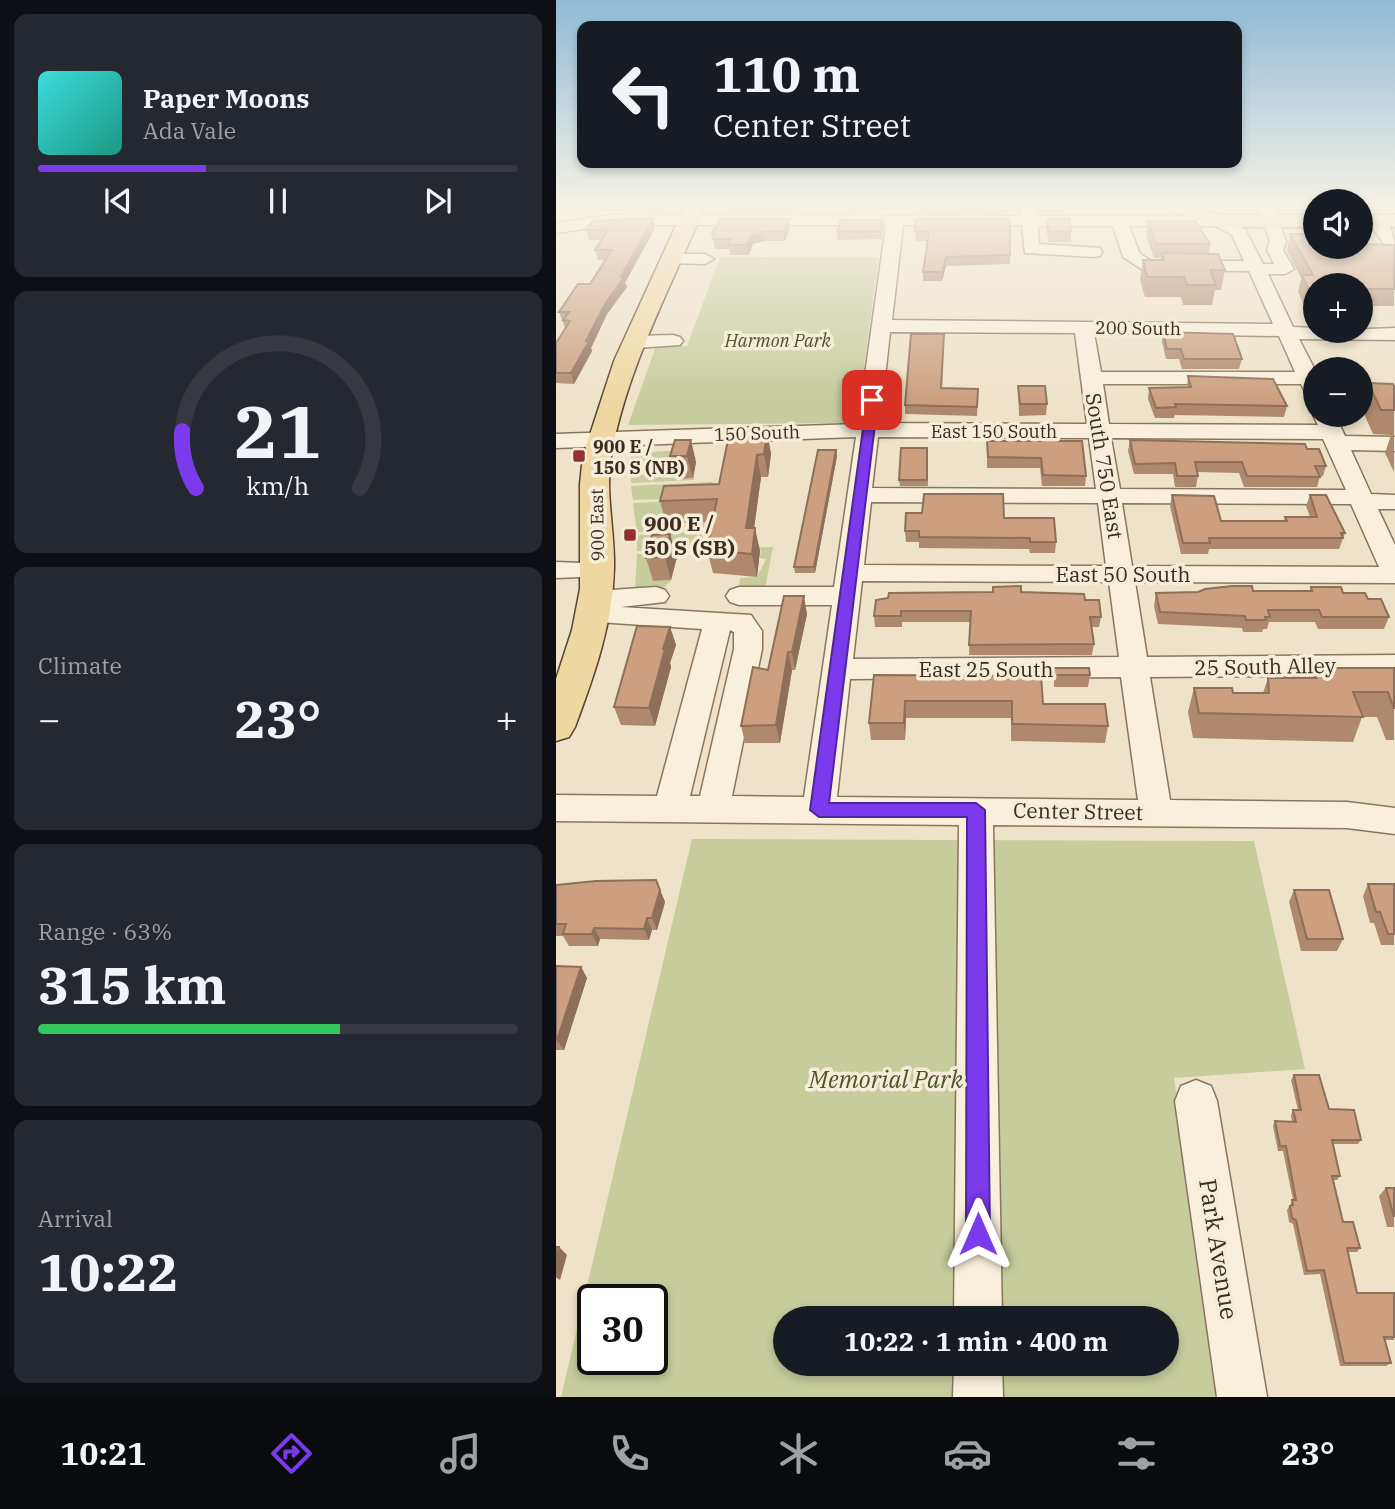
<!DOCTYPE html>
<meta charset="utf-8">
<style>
:root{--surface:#171b24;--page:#242831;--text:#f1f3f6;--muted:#9ea1a6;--line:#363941;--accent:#7c3aed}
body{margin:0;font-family:"IBM Plex Serif",serif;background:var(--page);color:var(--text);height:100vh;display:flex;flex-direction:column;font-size:26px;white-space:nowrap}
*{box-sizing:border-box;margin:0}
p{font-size:23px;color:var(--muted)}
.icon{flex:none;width:38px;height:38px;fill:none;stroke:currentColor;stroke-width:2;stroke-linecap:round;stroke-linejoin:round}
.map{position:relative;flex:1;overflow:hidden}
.sheet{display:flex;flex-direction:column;gap:14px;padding:14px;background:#0d0f14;width:556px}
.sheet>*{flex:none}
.banner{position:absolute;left:21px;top:21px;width:665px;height:147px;border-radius:14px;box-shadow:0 4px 10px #0003;background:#171b24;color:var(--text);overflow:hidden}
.fabs{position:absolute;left:747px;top:189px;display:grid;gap:14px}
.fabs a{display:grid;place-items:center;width:70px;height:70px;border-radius:50%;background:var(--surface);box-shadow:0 4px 10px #0003;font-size:35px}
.speed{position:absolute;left:21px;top:1284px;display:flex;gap:14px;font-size:35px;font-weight:700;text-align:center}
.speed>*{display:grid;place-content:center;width:91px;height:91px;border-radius:50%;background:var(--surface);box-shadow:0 4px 10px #0003;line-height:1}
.speed .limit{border:4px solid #111;border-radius:10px;background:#fff;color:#111}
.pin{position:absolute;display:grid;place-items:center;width:60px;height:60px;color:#fff;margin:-30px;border-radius:14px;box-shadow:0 4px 10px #0006}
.me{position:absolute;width:77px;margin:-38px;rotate:0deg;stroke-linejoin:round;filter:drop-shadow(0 0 5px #0008)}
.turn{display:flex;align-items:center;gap:24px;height:147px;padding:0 21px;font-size:32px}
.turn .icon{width:91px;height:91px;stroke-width:2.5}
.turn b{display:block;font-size:49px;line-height:60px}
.big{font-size:52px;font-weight:800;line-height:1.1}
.sheet .card{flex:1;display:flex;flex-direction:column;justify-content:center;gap:10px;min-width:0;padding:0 24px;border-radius:14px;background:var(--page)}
.sheet .dial{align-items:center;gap:0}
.dial svg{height:182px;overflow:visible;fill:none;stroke:var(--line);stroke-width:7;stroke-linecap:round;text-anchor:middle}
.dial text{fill:var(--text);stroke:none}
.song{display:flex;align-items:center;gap:21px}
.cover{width:84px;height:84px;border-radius:10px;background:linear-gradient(135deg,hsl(180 70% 55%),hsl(170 70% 35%))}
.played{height:7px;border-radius:4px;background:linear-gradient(90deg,var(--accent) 35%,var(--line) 35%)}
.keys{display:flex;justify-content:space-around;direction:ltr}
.heat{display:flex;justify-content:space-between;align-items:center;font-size:38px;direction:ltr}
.charge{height:10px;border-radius:5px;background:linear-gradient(90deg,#34c759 63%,var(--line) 0)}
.trip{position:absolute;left:217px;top:1306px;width:406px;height:70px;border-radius:35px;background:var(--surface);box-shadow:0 4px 10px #0003;font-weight:800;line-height:70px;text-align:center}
.tab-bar{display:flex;height:112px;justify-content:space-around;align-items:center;background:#090b0e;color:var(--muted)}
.tab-bar .icon{width:49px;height:49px}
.tab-bar .selected{color:var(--accent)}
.tab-bar b{font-size:32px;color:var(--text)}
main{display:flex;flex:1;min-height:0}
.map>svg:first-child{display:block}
.green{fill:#c6cc9c;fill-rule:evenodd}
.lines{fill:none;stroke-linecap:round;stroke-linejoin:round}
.minor-casing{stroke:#89755d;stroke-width:3}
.major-casing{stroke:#574331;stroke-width:3}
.minor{fill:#f8f0db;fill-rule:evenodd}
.major{fill:#efd7a2;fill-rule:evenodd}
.wall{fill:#af896d}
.shaded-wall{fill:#8e6f59}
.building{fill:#cb9f7f;stroke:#8e6f59;stroke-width:2}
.route{fill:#7c3aed;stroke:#51269a;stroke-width:2}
.poi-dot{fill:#972f2f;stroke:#f5edd7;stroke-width:2.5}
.labels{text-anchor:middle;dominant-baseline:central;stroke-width:7;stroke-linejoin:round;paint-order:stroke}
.far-street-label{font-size:18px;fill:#3a2d20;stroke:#f5edd7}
.far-park-label{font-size:18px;font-style:italic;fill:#4a5628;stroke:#f5edd7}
.far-poi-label{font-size:18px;font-weight:bold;fill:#3a2d20;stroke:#f5edd7;text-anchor:start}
.street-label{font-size:21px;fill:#3a2d20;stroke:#f5edd7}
.poi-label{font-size:21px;font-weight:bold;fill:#3a2d20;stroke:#f5edd7;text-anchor:start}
.near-park-label{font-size:24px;font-style:italic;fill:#4a5628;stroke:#f5edd7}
.near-street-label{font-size:24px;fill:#3a2d20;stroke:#f5edd7}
</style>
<main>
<section class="sheet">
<div class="card">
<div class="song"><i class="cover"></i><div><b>Paper Moons</b><p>Ada Vale</p></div></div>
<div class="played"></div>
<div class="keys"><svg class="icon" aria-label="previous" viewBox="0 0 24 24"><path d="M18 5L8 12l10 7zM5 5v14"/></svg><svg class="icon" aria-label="pause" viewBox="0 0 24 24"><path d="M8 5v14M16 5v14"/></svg><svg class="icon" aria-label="next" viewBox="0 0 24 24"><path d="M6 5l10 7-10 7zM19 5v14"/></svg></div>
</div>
<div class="card dial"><svg viewBox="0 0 100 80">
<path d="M14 69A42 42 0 1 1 86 69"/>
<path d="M14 69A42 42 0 0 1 8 44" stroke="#7c3aed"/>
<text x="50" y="56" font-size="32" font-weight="700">21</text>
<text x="50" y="72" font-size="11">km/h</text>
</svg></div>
<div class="card"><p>Climate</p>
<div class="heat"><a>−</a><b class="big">23°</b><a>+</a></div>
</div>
<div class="card"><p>Range · 63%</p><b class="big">315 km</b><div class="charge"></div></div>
<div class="card"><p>Arrival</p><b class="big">10:22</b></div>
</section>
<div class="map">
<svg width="839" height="1397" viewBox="0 0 839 1397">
<rect width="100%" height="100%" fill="#eee3c8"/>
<path class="green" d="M164 257H323L300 423 72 425 100 346H131Z
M129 450 141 458 124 461 121 479 138 477V480L75 483V453Z
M157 482 154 497 77 500 75 486Z
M139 500 112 506 108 525 158 523 149 528 81 532 77 503Z
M148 531 145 548 81 551V535Z
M217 547 209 589 183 588 184 578 201 577 210 559 204 558 205 550 180 551V548Z
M124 552 123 556 104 557 97 581 116 580 106 589H79L81 554Z
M136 839 698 841 749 1069 618 1078 665 1397H5ZM37 1300H96V1360H37ZM229 1318H611V1363H229Z"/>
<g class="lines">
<defs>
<path id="minor" d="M465 208H481V216H663L689 229 707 264H718L711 250 714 241 702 208H718L730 241 727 250 738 269 729 274H712L737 327 760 328V331L839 328V340L743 339 760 372V401L753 399 745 384H547L553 424 762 425 757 415 760 412V415H779L789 436 839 437V451L795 450 815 494 839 495V509H822L839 545V583L579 582 591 657 839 655V675L594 677 614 800 791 802 839 808V834L791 828 437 825 446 1318H398L403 825 0 821V795L101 796 146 629 27 621 23 615 33 607 26 600 29 594 39 591 100 587 109 590 113 596 109 602 65 607 195 615 206 631V649L176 796 248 797 276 605H183L174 602 170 596 174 590 183 587H278L300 437 0 448V434L302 424 330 225H55L0 233V223L55 215 465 216ZM347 225H466L469 253 538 257 544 256 546 252 544 248 483 244 482 226H557L567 257 587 270 693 271 717 324 336 320ZM573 226H660L676 235 688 261H596L584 254ZM334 332 519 333 531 424 324 423ZM538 333 723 336 739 372H545ZM322 437 533 438 540 489 316 488ZM555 438 767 439 790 490 564 489ZM315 502 542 503 550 566 308 565ZM566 503 795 504 823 567 576 566ZM306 581 553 582 563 657 297 659ZM174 630 178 632V649L144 796H134ZM565 677 582 800 281 797 294 679Z
M820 216C836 221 839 238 839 252L833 251 812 221Z
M116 254H149L158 259 149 264 110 263 107 259Z
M117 335 124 337 127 341 124 345 80 348 70 342 80 336Z
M0 562 51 564 55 570 51 576 0 578Z
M640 1080 655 1086 661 1101 711 1397H661L619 1101 625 1086Z
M398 1363H446L447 1397H397Z"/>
<path id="major" d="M128 208H148C114 289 70 370 55 457 49 494 59 531 58 568 57 623 38 676 19 727L13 737 0 741V679L16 630 24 589V484L27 456 58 361Z
M615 208H644L665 215H760V227H663L618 212Z
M805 215H839V227H805Z"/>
</defs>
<use href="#minor" class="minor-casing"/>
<use href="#major" class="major-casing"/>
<use href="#minor" class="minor"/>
<use href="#major" class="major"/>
</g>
<path class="wall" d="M6 208H110L108 213 7 210Z
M172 208H242L240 213H173Z
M289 208H464L462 211H453V213H362V209L289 213Z
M483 208H510V213H488Z
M805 208H830L829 210H805Z
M454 219V264L390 266 386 281H367V272L372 241H360L359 232Z
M491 219 515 232V242H493L490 229Z
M592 221 654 244 653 254 669 270 665 290H659L656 305H627L625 297H589L584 280 587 260H605V258H598L590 235Z
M99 228 69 283 71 287 51 314 35 348 36 351 18 384 0 383V343L9 328 3 312 34 284 50 260H42L39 250 46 240H33L30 230Z
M234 228 229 241H208L197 244 193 255H174L173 249H159L156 234Z
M327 228 325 239 282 240 281 232Z
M734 234 760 247 838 245V306H815L812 318H805V285H760V308H749L742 292 745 278 731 251Z
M607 332 686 359 683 369H626L623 359H610L606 342Z
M388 334 386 388 422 389 421 416 349 414V405Z
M632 376 731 406 728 417 619 415 618 418H599L592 399 593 388 631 387Z
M812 383 838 386V472L829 453 835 435 817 434 805 407Z
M462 386 491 404 490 415 463 416Z
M211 432 215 454 212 477H205L198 528 204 551 201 577 157 573 151 550 157 522 110 524 104 501 163 484 194 438Z
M119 440 140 462 137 478 120 479 114 456Z
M574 440 751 449 770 466 767 476H764L761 487H688L683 473 641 472 642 476 640 487H619L617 474H578L572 451Z
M431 441H526L530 476 529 486H486L484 468H431Z
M371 448 372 486H344L343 480Z
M280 450 281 456 259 573H239L238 567Z
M616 495 665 521H728L729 517H754L750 506 754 495 789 533 783 549H653L652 554H625L614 506Z
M448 518 500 542 499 553H474L473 549 363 548V542H350L349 531Z
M114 534 121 557 115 580 97 581 90 558Z
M755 587 812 599 833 617 828 629H762L759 622H713L711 629H707L706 632H687L686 628 602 624 598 606 600 593 697 591H754Z
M465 592 529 600 545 617 543 627H536L538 644 536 655H413L414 622H346V627H319L318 616 320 600Z
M251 614 239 670H236L224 743H189L185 726 212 670Z
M114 627 120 645 114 663 115 667 99 726 65 725 58 707Z
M498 668 534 675 532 687H498Z
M757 668H838V740H830L821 717H806L797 742 637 738 632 712 638 688 677 693H707L712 678H754Z
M318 675 487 704 552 726 549 743 455 741V718H350L349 740H315L313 723Z
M100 880 109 902 101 930H96L93 940 44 939 42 946H13L7 936H0V885Z
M812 884H838V945H825L818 923H814L807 896Z
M738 890 787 939 781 951H745L733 902Z
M0 966 25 967 31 978 8 1050H0Z
M738 1075 805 1140 802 1144H777L784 1176 781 1180H777L787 1222 804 1248 801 1252H792L801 1293H838V1340H829L835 1363 830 1366H784L764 1274 748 1275 737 1224 733 1222 731 1210 737 1200 727 1151H722L717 1126 719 1121 736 1122 735 1115 737 1110H742L735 1080Z
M830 1188H838V1227H831L823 1196Z"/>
<path class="shaded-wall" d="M97 218 99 228 69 283 71 287 51 314 35 348 36 351 18 384 15 373 30 341 49 304 65 277Z
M233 219 234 228 229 241 228 232Z
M207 232 208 241 197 244 193 255 191 245 196 235Z
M390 257V266L386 281V272Z
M211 432 215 454 212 477 208 454Z
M135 440 140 462 137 478 131 456Z
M280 450 281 456 259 573 258 567Z
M201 455 205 477 195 551 190 528Z
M199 528 204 551 201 577 196 554Z
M114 534 121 557 115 580 109 557Z
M248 596 251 614 239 670 236 652Z
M114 627 120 645 114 663 115 667 99 726 93 708 107 649Z
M232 652 236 670 224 743 220 725Z
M349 701 350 718 349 740 348 723Z
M104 890 109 902 101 930 96 918Z
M91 918 96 930 93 940 88 929Z
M38 928 44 939 42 946 36 934Z
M25 967 31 978 8 1050 1 1040Z
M3 1247 11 1255 4 1280 0 1277V1259Z"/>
<path class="building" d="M97 218 65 277H68L49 304 30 341H33L15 373H0V343L14 321 7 320 13 312H3L22 284H34L56 250H39L52 230H30L37 221Z
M164 219H233L228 232H207L196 235 191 245H172L175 239H157L159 234H156Z
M360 219H454V255L390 257 386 272H367L373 232H359Z
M491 219H513L515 232H493Z
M285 220H327L325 232H281Z
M592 221H639L654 244H600Z
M734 234H760V247H805V244L838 245V289H809L817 300H805V285H760V291H753L746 275H757Z
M606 253 662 254 669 270H654L660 285H631L628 277H591L587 260H608Z
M607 332 677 334 686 359H628L625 349H611Z
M355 334H388L385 388 422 389 421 407 349 405Z
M632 376 717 379 731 406 619 404 620 407 600 408 593 388 635 387Z
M812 383 837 384 838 386V410H825Z
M462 386H489L491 404H464Z
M211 432 208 454 201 455 190 528H199L196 554 151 550 161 499 104 501 108 486 163 484 172 440 194 438 195 433Z
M119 440H135L131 456H114Z
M574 440 749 444 751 449H763L770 466H759L764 477 691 476 686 462H639L642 476H621L619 463 579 464Z
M431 441H526L530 476 487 475 485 458 432 457Z
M345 448H371V480H343Z
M262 450H280L258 567H238Z
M368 494H447L448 518H498L500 542H474V538L363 537V531H349L350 513H366Z
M616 495 658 496 665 521H731L729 517H761L754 495H770L789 533H785L787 538H653L654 543H627Z
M114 534 109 557 90 558 96 535Z
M465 586V592L528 594 529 600H543L545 617H534L538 644 413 645 415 611H345V616H318L320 600 332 598 333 593 437 592V587Z
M676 586H696L697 591H756L755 587H785L787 593H809L812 599H825L833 617H766L763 610H712L714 617H709L710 620H690L689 616 604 612 600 593 642 592 649 589Z
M228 596H248L236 652H232L220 725 185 726 197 667 212 670Z
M81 626 114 627 107 649H109L93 708 58 707Z
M498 668H533L534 675H498Z
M757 668H838V709L832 692H797L807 717 643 713 638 688H676L677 693H713L712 678H760Z
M318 675 485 676 487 704H549L552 726 456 724V701H349L348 723H313Z
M100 880 104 890 96 918H91L88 929 38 928 36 934H7L10 924H0V885L40 881Z
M812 884H838V934H832L824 912H820Z
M738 890H773L787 939H751Z
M0 966 25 967 1 1040 0 1039Z
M738 1075H763L773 1109 798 1110 805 1140H776L784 1176H776L787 1222H797L804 1248H791L801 1293H838V1337H828L835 1363H788L768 1270 751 1271 740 1220 736 1218 734 1206 737 1205 736 1200H740L730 1146H724L719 1121 740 1122 737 1110H745Z
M830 1188H838V1217Z
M0 1247H3L0 1259Z"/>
<linearGradient id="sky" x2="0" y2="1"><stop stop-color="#8fbad6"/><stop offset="0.51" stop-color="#f7f2e6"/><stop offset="1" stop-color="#f7f2e6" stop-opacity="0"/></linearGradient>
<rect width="839" height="404" fill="url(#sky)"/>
<path class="route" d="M316 396 322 400 273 803H420L429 810 434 1234 431 1243 422 1246 414 1243 410 1234 411 817H263L254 810 311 400Z"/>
<g class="poi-dot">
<rect x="16" y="449" width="14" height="14" rx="3.5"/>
<rect x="67" y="528" width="14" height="14" rx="3.5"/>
</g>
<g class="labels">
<g class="far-street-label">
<text transform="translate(582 328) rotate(1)">200 South</text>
<text x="438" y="431">East 150 South</text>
<text transform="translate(201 433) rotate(-2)">150 South</text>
<text transform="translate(41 525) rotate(-91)">900 East</text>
</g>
<g class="far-park-label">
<text x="222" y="340">Harmon Park</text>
</g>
<g class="far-poi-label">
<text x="37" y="446">900 E /<tspan x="37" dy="21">150 S (NB)</tspan></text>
</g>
<g class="street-label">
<text transform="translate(549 466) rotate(81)">South 750 East</text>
<text x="567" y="574">East 50 South</text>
<text transform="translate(709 666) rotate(-1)">25 South Alley</text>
<text x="430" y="669">East 25 South</text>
<text transform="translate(522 811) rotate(1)">Center Street</text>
</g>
<g class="poi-label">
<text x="88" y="523">900 E /<tspan x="88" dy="24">50 S (SB)</tspan></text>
</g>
<g class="near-park-label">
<text x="330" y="1079">Memorial Park</text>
</g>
<g class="near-street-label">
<text transform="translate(663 1249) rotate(81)">Park Avenue</text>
</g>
</g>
</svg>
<div class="fabs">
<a><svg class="icon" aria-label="sound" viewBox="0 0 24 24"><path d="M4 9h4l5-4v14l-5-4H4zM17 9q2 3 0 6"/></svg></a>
<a>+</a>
<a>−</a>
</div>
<div class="speed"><div class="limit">30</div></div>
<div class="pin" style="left:316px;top:400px;background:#d93025"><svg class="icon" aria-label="arrive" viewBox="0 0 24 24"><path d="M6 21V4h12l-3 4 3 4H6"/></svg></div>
<svg class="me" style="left:422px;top:1234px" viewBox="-20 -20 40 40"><path d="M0-17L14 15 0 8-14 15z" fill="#7c3aed" stroke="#fff" stroke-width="4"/></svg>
<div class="trip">10:22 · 1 min · 400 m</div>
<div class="banner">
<div class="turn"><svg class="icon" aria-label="left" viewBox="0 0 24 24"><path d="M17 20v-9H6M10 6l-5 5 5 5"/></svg><div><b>110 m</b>Center Street</div></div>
</div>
</div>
</main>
<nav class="tab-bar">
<b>10:21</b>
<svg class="icon selected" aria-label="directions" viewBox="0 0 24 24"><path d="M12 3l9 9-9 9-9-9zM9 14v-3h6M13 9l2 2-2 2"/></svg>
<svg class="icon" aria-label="music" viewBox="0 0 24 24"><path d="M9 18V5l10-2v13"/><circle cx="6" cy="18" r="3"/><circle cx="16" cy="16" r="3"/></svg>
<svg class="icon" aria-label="phone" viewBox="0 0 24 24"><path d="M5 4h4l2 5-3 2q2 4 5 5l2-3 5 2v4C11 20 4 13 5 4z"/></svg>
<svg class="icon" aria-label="climate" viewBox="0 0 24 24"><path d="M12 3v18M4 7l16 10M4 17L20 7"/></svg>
<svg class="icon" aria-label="car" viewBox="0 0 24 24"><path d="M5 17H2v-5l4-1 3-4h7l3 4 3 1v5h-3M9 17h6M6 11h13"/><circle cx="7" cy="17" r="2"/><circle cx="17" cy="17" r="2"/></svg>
<svg class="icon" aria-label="filters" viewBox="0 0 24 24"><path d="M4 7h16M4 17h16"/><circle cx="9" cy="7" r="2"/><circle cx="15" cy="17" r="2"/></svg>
<b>23°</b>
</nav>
